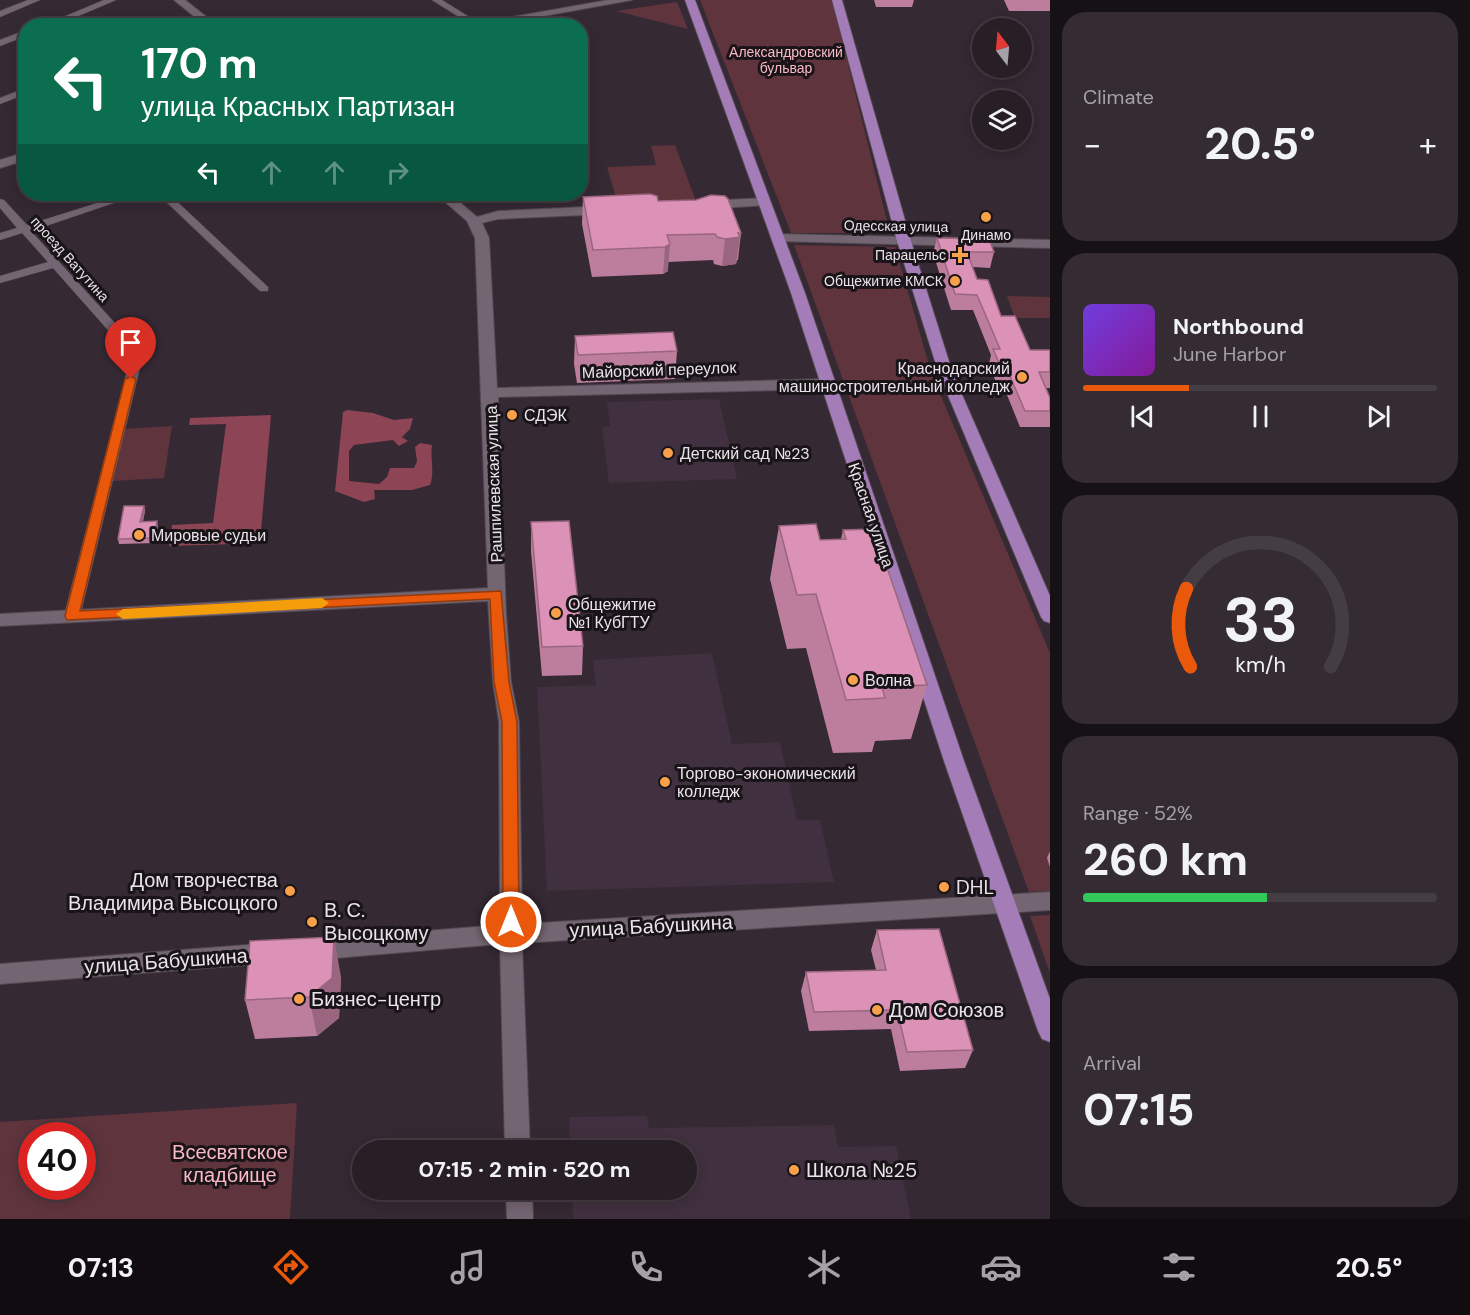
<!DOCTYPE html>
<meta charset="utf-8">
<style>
:root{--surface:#281f26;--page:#342c32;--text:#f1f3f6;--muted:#a5a2a7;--line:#443d43;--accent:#ea580c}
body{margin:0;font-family:"DM Sans",sans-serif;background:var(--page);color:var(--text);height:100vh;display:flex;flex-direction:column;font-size:22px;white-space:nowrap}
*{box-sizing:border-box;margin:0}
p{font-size:20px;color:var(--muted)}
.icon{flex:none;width:33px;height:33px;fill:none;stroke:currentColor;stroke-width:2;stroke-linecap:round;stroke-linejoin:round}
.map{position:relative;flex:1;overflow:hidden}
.side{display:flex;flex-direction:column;gap:12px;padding:12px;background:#161115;width:420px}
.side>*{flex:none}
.top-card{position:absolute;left:18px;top:18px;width:570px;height:183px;border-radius:24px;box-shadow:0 3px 15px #0003,0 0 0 2px var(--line);background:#0b6e4f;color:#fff;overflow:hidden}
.needle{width:39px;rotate:344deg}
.tools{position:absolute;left:972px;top:18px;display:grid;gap:12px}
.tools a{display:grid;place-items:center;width:60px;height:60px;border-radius:50%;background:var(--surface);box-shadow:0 3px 15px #0003,0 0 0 2px var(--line);font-size:30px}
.speed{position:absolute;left:18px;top:1122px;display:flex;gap:12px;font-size:30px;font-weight:700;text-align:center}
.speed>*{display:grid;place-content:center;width:78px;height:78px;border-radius:50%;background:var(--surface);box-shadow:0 3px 15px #0003,0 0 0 2px var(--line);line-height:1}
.speed .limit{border:9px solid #d22;background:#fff;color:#111}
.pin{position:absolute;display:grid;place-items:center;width:51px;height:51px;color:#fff;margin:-62px -26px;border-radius:50% 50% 50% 0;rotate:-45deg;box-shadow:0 0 6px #0007}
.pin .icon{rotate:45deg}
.me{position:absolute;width:66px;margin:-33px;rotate:0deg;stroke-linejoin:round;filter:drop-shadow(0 0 4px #0008)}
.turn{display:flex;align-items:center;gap:21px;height:126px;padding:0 24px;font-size:27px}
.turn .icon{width:78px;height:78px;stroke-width:2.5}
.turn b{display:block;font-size:42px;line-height:51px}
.lanes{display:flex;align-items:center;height:57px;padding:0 24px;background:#0003;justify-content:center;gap:30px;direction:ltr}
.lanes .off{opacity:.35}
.big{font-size:45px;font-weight:700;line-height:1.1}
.side .tile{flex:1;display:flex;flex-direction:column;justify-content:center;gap:9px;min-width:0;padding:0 21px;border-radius:24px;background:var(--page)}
.side .dial{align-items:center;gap:0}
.dial svg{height:156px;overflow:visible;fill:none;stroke:var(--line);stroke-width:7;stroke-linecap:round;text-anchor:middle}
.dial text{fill:var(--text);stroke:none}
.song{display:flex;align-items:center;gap:18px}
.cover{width:72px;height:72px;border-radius:9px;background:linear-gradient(135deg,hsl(260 70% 55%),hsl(290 70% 35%))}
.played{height:6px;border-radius:3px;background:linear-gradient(90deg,var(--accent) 30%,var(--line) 30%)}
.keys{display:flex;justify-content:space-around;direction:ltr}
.heat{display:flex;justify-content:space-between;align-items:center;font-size:33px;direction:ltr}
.charge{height:9px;border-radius:4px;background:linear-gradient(90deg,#34c759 52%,var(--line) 0)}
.trip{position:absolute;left:352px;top:1140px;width:345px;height:60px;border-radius:30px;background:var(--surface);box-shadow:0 3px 15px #0003,0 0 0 2px var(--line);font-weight:700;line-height:60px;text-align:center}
.menu{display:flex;height:96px;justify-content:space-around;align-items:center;background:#100c0f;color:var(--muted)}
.menu .icon{width:42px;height:42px}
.menu .active{color:var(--accent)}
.menu b{font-size:27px;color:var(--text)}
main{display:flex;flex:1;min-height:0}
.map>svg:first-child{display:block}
.built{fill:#41303f}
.green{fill:#5f343d;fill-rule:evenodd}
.forest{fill:#8d4455}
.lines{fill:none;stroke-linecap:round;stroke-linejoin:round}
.street-casing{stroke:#524851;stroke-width:1}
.secondary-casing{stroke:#524851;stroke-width:2}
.primary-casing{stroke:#524851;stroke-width:2}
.street{fill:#736571;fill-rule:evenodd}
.secondary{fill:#736571;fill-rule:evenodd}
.primary{fill:#a47db8;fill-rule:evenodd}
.wall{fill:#bd7e9d}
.shaded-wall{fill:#9a667f}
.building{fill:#dc92b6;stroke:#9a667f;stroke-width:1.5}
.route{fill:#ea580c;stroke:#983908;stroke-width:1.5}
.slow{fill:#f59e0b}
.poi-dot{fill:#f8a14a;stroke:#191418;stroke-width:2}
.labels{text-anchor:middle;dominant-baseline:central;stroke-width:6;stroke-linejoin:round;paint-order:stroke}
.far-park-label{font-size:14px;fill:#fbb9c4;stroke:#191418}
.far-street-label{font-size:14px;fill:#ebe3ea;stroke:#191418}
.far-poi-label{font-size:14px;fill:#ebe3ea;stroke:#191418;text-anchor:end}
.poi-label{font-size:16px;fill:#ebe3ea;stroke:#191418;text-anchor:start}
.street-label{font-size:16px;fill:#ebe3ea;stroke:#191418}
.near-poi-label{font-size:20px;fill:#ebe3ea;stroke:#191418;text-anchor:start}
.near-street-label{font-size:20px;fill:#ebe3ea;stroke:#191418}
.near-park-label{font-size:20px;fill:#fbb9c4;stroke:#191418}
</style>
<main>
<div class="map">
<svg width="1050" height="1219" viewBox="0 0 1050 1219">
<rect width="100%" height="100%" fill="#352933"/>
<path class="built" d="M719 399 737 479 609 483 602 427 610 426 607 402Z
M712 653 732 744 780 742 797 820H820L834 882 547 891 537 687 596 685 593 660Z
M647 1116 649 1128 834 1125 838 1147 896 1146 911 1219H573L572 1190H687V1150H570L569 1117Z"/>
<path class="green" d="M700 0H832L890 233H791Z
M677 2 688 29 616 11Z
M675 145 696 201 618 204 607 167 656 165 651 146Z
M794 245 895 247 932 375 1050 653V891L1029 892Z
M1007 296 1050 297V318H1015Z
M172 426 164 478 113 481 123 429Z
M1050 915V973L1030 916Z
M297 1103 290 1219H0V1122ZM32 1136H82V1186H32Z"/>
<path class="forest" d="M347 410 373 413 394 420 413 418 410 429 402 437 408 441 399 446 393 440 354 445 349 451V481L379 484 387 477 390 468H414L417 461 415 447 420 443 432 445C430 460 435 471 430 485L412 490H374L375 499 364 502 335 491 343 412Z
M271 415 260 543 169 546 172 525 213 523 226 424 189 425 190 418Z"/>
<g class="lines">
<defs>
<path id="street" d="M28 0H40L0 17V11Z
M104 0H116L55 26H42Z
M432 0H442L479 23 472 25Z
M192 21 195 22V26H184Z
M26 30V36L0 46V40Z
M26 88V94L0 104V98Z
M126 194H140L31 231 123 332 142 359 80 616 72 621 64 616 130 359 115 338 53 268 0 283V276L48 262 22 233 0 240V233L17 228 0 208V199L4 200 27 225Z
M158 194H169L268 287V291H260Z"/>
<path id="secondary" d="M174 0H185L218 26H206Z
M608 0H632L489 26H462Z
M26 152V160L0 168V160Z
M436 194H450L477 217 498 211 607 206 613 210 607 214 498 219 482 223 489 238 497 388 827 379 835 384 827 389 498 397 506 613 511 682 519 722 522 924 1050 892V910L522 943 530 1150H505L500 944 312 960 304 957 301 950 304 943 312 940 500 925 499 722 493 682 488 601 0 626V614L488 588 475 238 467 221Z
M764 198 770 202 768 205 706 209 700 205 706 201Z
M778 234 1050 240V248L773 241 771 238Z
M273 943 281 946 284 953 281 960 273 963 0 984V964Z
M506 1190H532L533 1219H507Z"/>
<path id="primary" d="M685 0H695L805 293 964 761 1050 999V1042L1042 1039 1038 1031 944 761 791 293Z
M832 0H842L911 241 953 374 1050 596V623L1044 621 1041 617 939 374 897 241Z"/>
</defs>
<use href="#street" class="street-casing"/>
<use href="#secondary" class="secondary-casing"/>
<use href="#primary" class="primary-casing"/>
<use href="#street" class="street"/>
<use href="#secondary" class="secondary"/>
<use href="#primary" class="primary"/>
</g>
<path class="wall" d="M874 0H914L912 7H876Z
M1004 0H1050V11H1009Z
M583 197 658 201 741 233 738 260H737L736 264 722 266 714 264 713 260 668 262V271L663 274 592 277 582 224Z
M937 238 994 252 990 268 973 267 977 279 1001 316 1030 350H1050V388H1046L1050 398V427H1020L1005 390H999L989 364 991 355 973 310H951L933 253Z
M575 336 677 351 675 379 577 383 574 364Z
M144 506 145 511 143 521 158 526 155 543 119 544 118 539Z
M531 522 583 646 582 675 542 676 531 551Z
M779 526 820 540 841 539 843 530 927 685 911 739 875 741 872 752 833 753 806 648 787 649 770 579Z
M1050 851V867L1047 858Z
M877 930 973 1050 965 1068 900 1071 891 1029 809 1031 801 991 806 972 876 970 871 950Z
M341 977 339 1018 317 1036 255 1039 245 1000Z"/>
<path class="shaded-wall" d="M740 237 736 264 722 266 725 239Z
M670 244 668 271 663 274 665 247Z
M144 506 145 511 142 527 140 522Z
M157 521 158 526 155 543 154 538Z
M334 937 341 977 339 1018 317 1036 309 997Z"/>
<path class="building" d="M650 194 657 196 658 201 696 200 711 195 725 196 728 199 741 233H738L740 237 725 239 717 237 715 234 667 235 670 244 665 247 593 250 583 197Z
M937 238 989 239 994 252H967L977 279 988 280 1001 316H1015L1030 350H1050V372H1039L1050 398V411H1025L1009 374H1004L993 349H1000L977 295 955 294Z
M673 332 677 351 578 355 575 336Z
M124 506H144L140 522 157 521 154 538 118 539Z
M569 521 583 646 542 647 531 522Z
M816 524 820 540 846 539 843 530 874 529 927 685 882 687 885 698 846 700 816 594 797 595 779 526Z
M939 929 973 1050 907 1052 897 1010 814 1012 806 972 886 970 877 930Z
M334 937 332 978 309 997 245 1000 250 941Z"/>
<path class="route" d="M131 376 136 379 80 611 501 591 509 682 517 722 519 922 517 927H505L503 922 502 722 494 682 490 599 67 620 65 616 125 379Z"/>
<path class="slow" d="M322 598 329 603 322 608 123 619 116 614 123 609Z"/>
<g class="poi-dot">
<circle cx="986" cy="217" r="6"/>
<path d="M957 246h6v6h6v6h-6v6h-6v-6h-6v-6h6z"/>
<circle cx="955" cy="281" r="6"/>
<circle cx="1022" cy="377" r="6"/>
<circle cx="512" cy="415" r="6"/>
<circle cx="668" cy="453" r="6"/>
<circle cx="139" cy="535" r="6"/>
<circle cx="556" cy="613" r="6"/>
<circle cx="853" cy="680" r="6"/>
<circle cx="665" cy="782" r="6"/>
<circle cx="944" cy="887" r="6"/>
<circle cx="290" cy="891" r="6"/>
<circle cx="312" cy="922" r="6"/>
<circle cx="299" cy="999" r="6"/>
<circle cx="877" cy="1010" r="6"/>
<circle cx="794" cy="1170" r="6"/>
</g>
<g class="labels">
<g class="far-park-label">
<text x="786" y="52">Александровский<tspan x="786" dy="16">бульвар</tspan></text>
</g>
<g class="far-street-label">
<text transform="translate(896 226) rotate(1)">Одесская улица</text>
<text transform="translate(70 259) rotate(48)">проезд Ватутина</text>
</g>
<g class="far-poi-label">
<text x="986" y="235" text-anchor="middle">Динамо</text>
<text x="946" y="255">Парацельс</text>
<text x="943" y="281">Общежитие КМСК</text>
</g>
<g class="poi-label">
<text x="1010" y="368" text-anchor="end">Краснодарский<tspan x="1010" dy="18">машиностроительный колледж</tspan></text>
<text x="524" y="415">СДЭК</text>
<text x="680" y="453">Детский сад №23</text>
<text x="151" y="535">Мировые судьи</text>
<text x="568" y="604">Общежитие<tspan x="568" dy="18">№1 КубГТУ</tspan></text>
<text x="865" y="680">Волна</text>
<text x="677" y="773">Торгово-экономический<tspan x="677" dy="18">колледж</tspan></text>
</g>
<g class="street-label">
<text transform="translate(659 370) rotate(-2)">Майорский переулок</text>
<text transform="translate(494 484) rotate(-92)">Рашпилевская улица</text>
<text transform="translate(871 515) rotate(71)">Красная улица</text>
</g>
<g class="near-poi-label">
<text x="278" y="880" text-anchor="end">Дом творчества<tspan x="278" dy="23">Владимира Высоцкого</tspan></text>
<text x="956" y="887">DHL</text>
<text x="324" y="910">В. С.<tspan x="324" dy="23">Высоцкому</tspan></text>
<text x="311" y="999">Бизнес-центр</text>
<text x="889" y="1010">Дом Союзов</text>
<text x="806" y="1170">Школа №25</text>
</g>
<g class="near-street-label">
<text transform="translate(651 926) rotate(-3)">улица Бабушкина</text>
<text transform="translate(166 961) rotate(-4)">улица Бабушкина</text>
</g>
<g class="near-park-label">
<text x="230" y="1152">Всесвятское<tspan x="230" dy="23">кладбище</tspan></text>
</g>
</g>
</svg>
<div class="tools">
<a><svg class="needle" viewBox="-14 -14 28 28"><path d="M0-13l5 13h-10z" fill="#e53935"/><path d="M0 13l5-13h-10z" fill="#a5a2a7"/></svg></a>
<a><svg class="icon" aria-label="layers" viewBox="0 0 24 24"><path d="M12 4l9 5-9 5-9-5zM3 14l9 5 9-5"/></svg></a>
</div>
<div class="speed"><div class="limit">40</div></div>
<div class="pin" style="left:131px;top:379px;background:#d93025"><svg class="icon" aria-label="arrive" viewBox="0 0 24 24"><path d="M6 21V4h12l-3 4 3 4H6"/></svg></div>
<svg class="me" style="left:511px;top:922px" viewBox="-20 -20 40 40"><circle r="17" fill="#ea580c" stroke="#fff" stroke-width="3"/><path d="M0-11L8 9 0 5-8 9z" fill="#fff"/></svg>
<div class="trip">07:15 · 2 min · 520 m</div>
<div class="top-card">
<div class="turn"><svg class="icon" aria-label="left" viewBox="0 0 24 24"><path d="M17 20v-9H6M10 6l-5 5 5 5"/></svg><div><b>170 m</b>улица Красных Партизан</div></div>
<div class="lanes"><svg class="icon" aria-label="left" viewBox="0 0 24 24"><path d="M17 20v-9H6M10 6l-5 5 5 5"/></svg><svg class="icon off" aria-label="ahead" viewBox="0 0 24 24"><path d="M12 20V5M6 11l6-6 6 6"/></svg><svg class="icon off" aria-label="ahead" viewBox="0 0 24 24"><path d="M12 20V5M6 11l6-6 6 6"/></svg><svg class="icon off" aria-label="right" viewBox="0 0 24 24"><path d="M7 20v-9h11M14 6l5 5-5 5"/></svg></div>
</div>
</div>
<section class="side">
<div class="tile"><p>Climate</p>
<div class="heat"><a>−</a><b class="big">20.5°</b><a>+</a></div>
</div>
<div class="tile">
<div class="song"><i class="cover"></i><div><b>Northbound</b><p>June Harbor</p></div></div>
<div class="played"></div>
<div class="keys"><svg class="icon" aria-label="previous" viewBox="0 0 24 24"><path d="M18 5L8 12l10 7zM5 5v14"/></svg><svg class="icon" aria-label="pause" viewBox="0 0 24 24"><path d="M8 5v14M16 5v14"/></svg><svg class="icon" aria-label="next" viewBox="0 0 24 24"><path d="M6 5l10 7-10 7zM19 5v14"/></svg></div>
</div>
<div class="tile dial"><svg viewBox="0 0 100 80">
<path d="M14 69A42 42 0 1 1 86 69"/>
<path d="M14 69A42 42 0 0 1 12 29" stroke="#ea580c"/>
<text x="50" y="56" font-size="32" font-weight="700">33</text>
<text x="50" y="72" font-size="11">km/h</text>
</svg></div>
<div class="tile"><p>Range · 52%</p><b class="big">260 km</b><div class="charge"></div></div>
<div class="tile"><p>Arrival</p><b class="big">07:15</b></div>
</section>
</main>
<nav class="menu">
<b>07:13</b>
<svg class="icon active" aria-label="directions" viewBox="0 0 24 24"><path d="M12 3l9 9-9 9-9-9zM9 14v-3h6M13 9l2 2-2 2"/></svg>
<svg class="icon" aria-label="music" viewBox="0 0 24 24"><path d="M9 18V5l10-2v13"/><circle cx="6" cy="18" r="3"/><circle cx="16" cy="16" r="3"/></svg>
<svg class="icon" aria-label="phone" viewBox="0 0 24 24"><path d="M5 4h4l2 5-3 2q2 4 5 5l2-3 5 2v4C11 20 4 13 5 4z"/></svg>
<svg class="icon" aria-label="climate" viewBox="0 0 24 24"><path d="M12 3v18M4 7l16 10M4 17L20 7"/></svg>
<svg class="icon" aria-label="car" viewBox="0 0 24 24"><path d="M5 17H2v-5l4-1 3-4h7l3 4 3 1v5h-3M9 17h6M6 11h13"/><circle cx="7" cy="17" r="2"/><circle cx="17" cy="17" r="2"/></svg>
<svg class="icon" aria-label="filters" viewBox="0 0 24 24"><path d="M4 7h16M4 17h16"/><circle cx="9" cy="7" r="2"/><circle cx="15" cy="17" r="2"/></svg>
<b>20.5°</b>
</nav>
